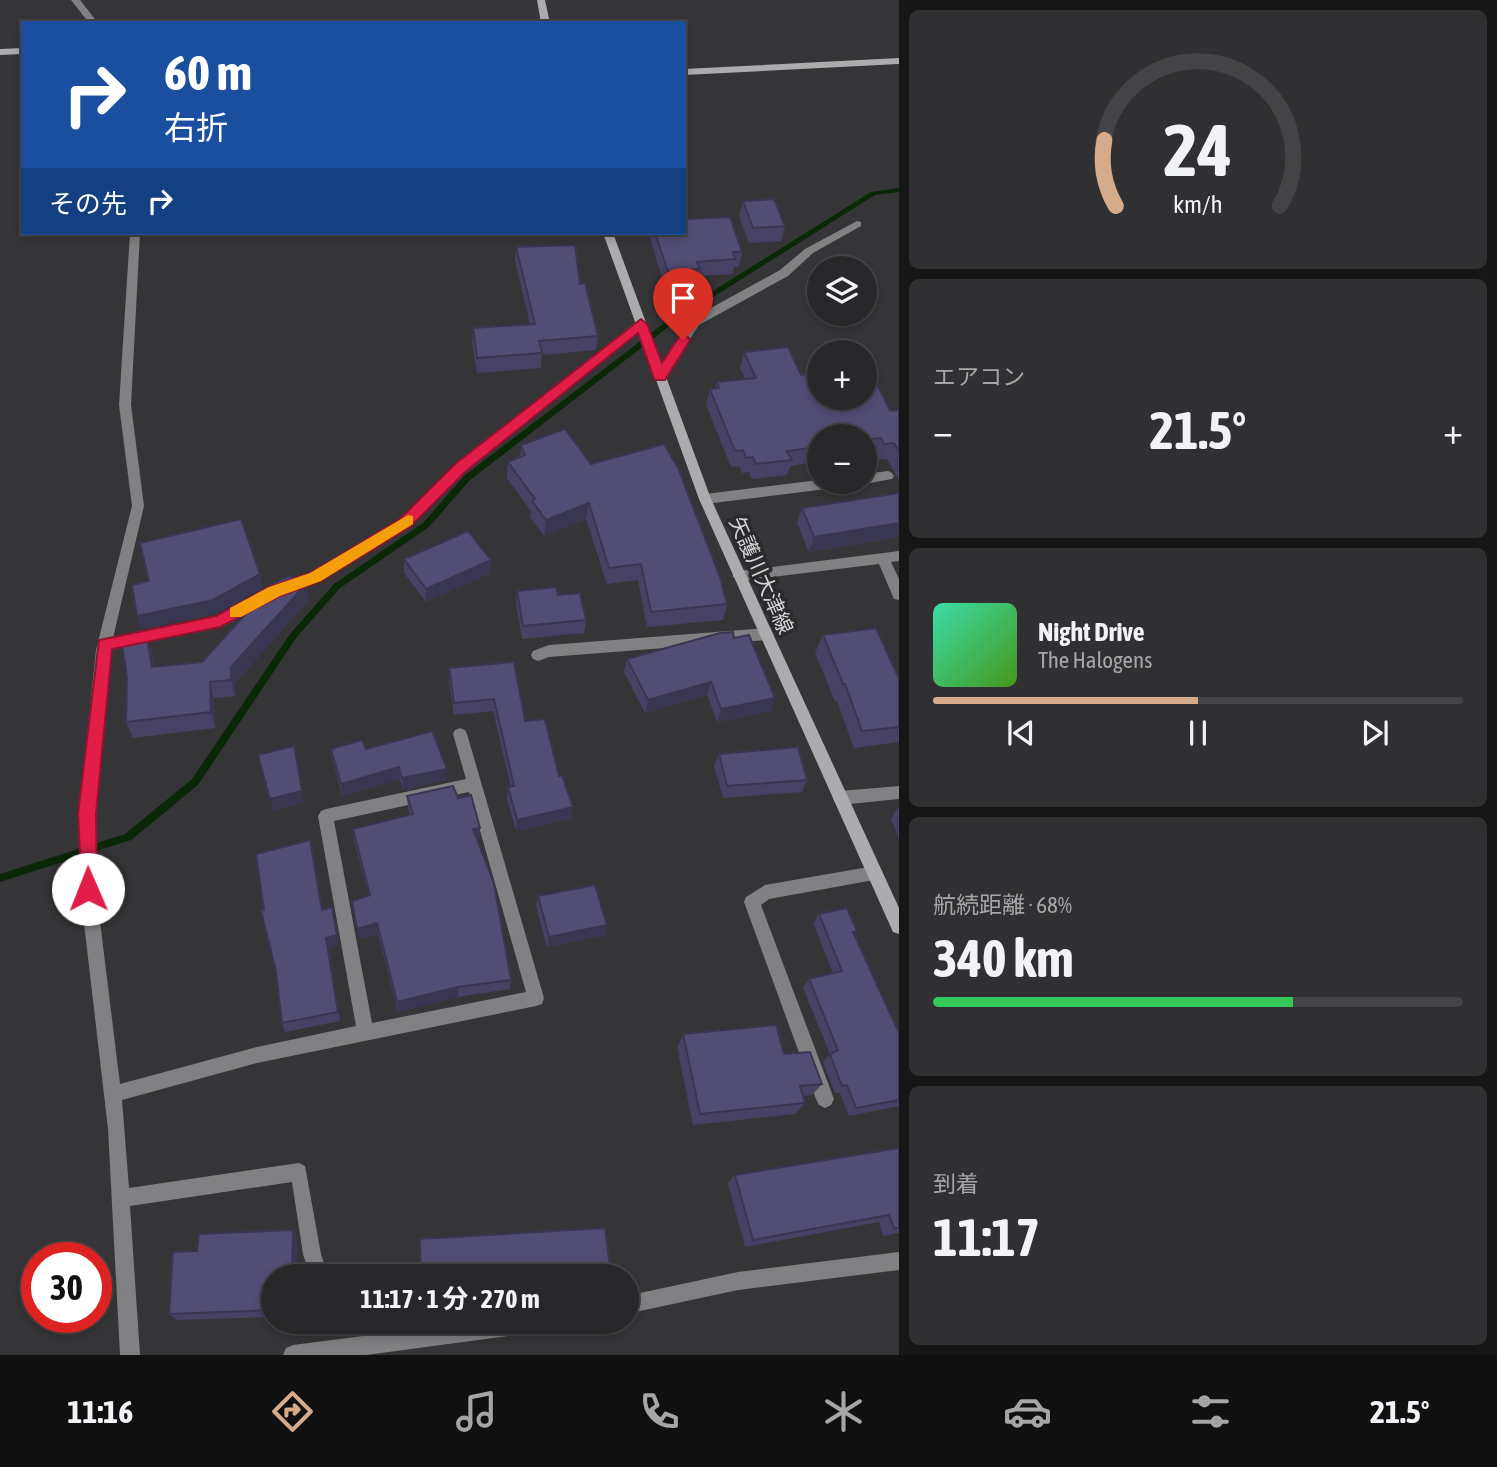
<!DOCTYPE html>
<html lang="ja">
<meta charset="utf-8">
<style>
:root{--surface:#28282a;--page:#303032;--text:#f1f3f6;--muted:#a5a6a8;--line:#444447;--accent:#d6ab8b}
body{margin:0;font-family:"Asap Condensed","Noto Sans JP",sans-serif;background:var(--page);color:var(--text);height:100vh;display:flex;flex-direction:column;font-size:26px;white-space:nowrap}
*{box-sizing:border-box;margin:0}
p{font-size:23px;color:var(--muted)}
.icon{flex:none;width:38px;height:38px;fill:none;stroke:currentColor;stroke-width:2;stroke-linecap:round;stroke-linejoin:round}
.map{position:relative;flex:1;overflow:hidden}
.sheet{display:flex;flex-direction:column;gap:10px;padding:10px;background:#161617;width:598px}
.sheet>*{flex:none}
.banner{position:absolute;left:21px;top:21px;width:665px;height:214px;border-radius:0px;box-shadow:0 4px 10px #0003,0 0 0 2px var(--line);background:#1a4fa0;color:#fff;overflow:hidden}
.tools{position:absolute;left:807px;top:256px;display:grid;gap:14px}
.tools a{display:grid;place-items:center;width:70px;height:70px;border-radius:50%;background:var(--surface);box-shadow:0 4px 10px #0003,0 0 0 2px var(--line);font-size:35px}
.speed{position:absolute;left:21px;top:1242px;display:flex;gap:14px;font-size:35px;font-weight:700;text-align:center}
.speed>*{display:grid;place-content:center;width:91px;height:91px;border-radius:50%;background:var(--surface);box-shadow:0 4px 10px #0003,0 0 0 2px var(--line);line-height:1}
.speed .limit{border:10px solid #d22;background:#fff;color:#111}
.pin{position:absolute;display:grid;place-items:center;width:60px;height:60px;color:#fff;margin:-72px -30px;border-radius:50% 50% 50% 0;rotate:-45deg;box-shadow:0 0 7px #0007}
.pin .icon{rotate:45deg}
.me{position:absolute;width:77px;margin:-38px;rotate:359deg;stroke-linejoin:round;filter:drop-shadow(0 0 5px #0008)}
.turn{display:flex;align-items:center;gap:24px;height:147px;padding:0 28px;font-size:32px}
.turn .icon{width:91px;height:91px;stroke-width:2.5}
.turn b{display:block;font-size:49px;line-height:60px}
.then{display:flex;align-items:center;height:66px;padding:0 28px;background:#0003;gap:14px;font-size:26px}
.big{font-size:52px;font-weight:700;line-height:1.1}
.sheet .widget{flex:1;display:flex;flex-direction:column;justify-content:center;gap:10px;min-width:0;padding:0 24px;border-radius:10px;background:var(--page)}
.sheet .dial{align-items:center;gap:0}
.dial svg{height:182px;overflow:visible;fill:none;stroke:var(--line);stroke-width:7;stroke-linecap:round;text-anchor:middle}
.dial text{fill:var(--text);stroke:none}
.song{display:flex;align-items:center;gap:21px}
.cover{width:84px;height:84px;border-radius:10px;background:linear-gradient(135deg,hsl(160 70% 55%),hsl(100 70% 35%))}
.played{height:7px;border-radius:4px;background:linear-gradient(90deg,var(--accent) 50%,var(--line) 50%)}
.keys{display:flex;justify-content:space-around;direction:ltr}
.heat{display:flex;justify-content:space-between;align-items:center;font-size:38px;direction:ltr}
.charge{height:10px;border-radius:5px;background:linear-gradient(90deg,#34c759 68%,var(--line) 0)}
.trip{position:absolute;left:261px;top:1264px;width:378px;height:70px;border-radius:35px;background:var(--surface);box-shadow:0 4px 10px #0003,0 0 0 2px var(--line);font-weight:700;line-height:70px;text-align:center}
.tab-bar{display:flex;height:112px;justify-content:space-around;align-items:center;background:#101011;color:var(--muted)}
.tab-bar .icon{width:49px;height:49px}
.tab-bar .selected{color:var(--accent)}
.tab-bar b{font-size:32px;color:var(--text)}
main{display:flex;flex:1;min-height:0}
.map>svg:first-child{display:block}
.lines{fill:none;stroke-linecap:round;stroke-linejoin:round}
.stream{fill:#0a2708;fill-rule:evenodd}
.street{fill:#818183;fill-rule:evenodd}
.secondary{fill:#acacae;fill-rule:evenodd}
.wall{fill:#474265}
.shaded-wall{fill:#393652}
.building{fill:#524d75;stroke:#393652;stroke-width:2}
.route{fill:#e11d48;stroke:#92132f;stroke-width:2}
.slow{fill:#f59e0b}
.labels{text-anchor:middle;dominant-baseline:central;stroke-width:7;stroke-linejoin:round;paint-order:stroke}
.street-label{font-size:21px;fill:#d6d6d8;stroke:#2b2b2e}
</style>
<main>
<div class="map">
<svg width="899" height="1355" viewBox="0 0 899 1355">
<rect width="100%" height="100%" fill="#353538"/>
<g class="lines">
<path class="stream" d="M899 188V192L875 195 680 318 470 480 429 527 340 588 296 638 198 785 131 840 0 882V874L125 834 192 779 290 634 334 584 423 523 464 476 676 314 871 192Z"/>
<path class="street" d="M71 0H80L98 23H89Z
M857 221 861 222V226L813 253 788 276 699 325 664 379H656L654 376 691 319 780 270 805 249Z
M130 233H140L131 405 144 506 113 638 217 616 269 587 310 573 400 520 456 465 637 321 641 320 647 324 464 471 410 526 320 581 279 595 225 625 110 650 95 814 96 889 120 1084 257 1047 356 1026 318 816 321 811 326 809 466 779 453 734 455 730 460 728 465 730 467 734 544 998 542 1004 536 1006 257 1063 122 1100 129 1188 299 1163 305 1166 321 1254 328 1276H310L303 1254 292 1182 130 1206 140 1355H120L108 1129 80 889 79 814 96 650 132 506 119 405ZM469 792 526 992 372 1023 334 821Z
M888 471 892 473 894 476 892 479 864 484 859 481H864V474Z
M819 480 856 481 850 486 705 504 699 499 705 494Z
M899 551V561L891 562 899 579V600L894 599 879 564 739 581 732 576 739 571Z
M766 628 771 630 773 634 771 638 766 640 549 657 538 661 533 659 531 655 533 651 549 645Z
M899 786V799L840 805 835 803 833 798 835 793 840 791Z
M874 866 879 868 882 873 879 878 874 880 769 899 761 905 834 1099 831 1105 825 1108 819 1105 816 1099 744 902 746 897 765 885Z
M899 1252V1270L738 1290 626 1314V1296L738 1272Z
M480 1321H563L561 1328 554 1330 366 1355H283L286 1348 293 1345Z"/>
<path class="secondary" d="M537 0H545L550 23H541Z
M23 48V54L0 55V49Z
M899 58V64L684 75V69Z
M603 233H613L711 499 899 908V934L893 932 699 499Z"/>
</g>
<path class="wall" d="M743 201 785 226 781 241 749 243 739 216Z
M649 233H684L742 252 739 266 734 267 732 274 699 276 697 284 665 287 649 235Z
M516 247 580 284 598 336 596 350 542 355 541 368 477 373 472 343 473 328 530 324 515 261Z
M744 352 890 411 899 410V480L887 459 878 460 875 454 864 455V436H819V461L790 466 787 475 752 479 749 472 742 473 739 466 731 467 706 405 710 389H715L717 382 745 379 740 368Z
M521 445 591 464 727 604 723 620 647 627 638 580 607 584 586 519 544 536 530 517 531 511 507 478 508 462 520 457Z
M899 493V537L809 552 797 523 802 508Z
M404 559 490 573 426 602 404 573Z
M306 584 308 601 235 683V696L214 698 215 728 133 738 126 722 153 655 155 667 202 662Z
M517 591 558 595 586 620 584 633 522 639 516 604Z
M823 635 899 679V742L854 748 837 701H835L815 653Z
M734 638 775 698 771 711 717 722 707 695 645 713 624 672 627 659Z
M514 662 525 721 559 776 573 807 571 819 516 831 507 799 508 787H511L493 711 454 715 449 681V668Z
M331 749H366L447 769V780L403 790 400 779 342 796 333 761Z
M719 754 807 780 802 792 723 798 714 766Z
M407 796 458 798 480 839 477 840 511 980 510 989 458 997 398 1012 378 934 359 939 352 901 369 895 354 841 353 829 410 815 408 808Z
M899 806V839L891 819Z
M538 896 607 925 605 935 547 947 536 906Z
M332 907 339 945 328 948 340 1021 285 1032 282 1023 323 910Z
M819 914 855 935 899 1033V1106L849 1116 840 1093H835L823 1062 830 1054 803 988 809 979 833 973 813 923Z
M683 1034 784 1054 822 1084 812 1095 803 1096 805 1103 795 1114 693 1125 677 1047Z
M899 1148V1233L883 1236 879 1222 745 1247 728 1183 735 1175Z
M297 1238 296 1276H273V1317L177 1320 169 1314 197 1251Z"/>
<path class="shaded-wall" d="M589 503 586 519 544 536 546 520Z
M899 523V537L809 552 814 537Z
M491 560 490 573 426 602V589Z
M260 574 263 588 216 614 142 629 137 616Z
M306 584 308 601 235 683V696L231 680V667Z
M147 639 153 655 158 683 152 667Z
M210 682 214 698 215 728 211 712Z
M711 682 707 695 645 713 648 700Z
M775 698 771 711 717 722 721 709Z
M294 746 304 802 273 811 270 799Z
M399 767 400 779 342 796 341 784Z
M447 769V780L403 790 402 778Z
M573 807 571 819 516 831 517 820Z
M480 828V839L473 841V829Z
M377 923 378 934 359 939 357 929Z
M607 925 605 935 547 947 549 937Z
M337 935 339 945 328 948 340 1021 326 938Z
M458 987V997L398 1012 397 1002Z
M293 1230 297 1238 296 1276H292Z"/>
<path class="building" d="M774 199 785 226 753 228 743 201Z
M730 217 742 252H733L735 259 697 262 700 269 668 272 655 233H684V219Z
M575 245 580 284 585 283 598 336 539 341 542 353 477 358 473 328 535 324 516 247Z
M788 347 801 375 819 373V397H864V369L870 368 890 411 899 410V452L894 443 884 444 881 438 864 440V436H819V447L787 451 792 460 756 464 753 457 746 458 743 450 735 451 710 389 719 388 717 382 756 378 744 352Z
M565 429 591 464 664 444 678 468 720 577 727 604 651 612 641 564 609 568 589 503 546 520 532 501 535 499 508 462 525 455 521 445Z
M899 493V523L814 537 802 508Z
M241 519 260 574 213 600 137 616 132 585 149 581 140 543Z
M468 531 491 560 426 589 404 559Z
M290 576 306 584 231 667V680L210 682 211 712 126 722 127 677 122 644 147 639 152 667 202 662 275 582Z
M556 587 558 595 580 593 586 620 523 626 517 591Z
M876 628 899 679V727L862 731 845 684H843L823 635Z
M733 632 734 638 749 635 775 698 721 709 711 682 648 700 627 659 720 633Z
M514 662 525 721 545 719 559 776 562 775 573 807 517 820 508 787 514 786 494 699 454 703 449 668Z
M432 731 447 769 402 778 399 767 341 784 331 749 362 740 366 749Z
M294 746 302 791 270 799 258 755Z
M798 747 807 780 727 786 719 754Z
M453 786 458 798 471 795 480 828 473 829 494 884 511 980 458 987 397 1002 377 923 357 929 352 901 370 895 353 829 413 814 407 796Z
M310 840 322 910 332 907 337 935 326 938 338 1012 282 1023 276 971 261 911 264 910 256 854Z
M595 885 607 925 549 937 538 896Z
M847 908 857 931 853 932 899 1033V1100L856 1108 847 1085 842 1086 830 1054 838 1050 809 979 842 971 819 914Z
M776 1025 784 1054 810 1052 822 1084 800 1086 805 1103 700 1114 683 1034Z
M899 1148V1228H894L889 1215 753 1240 735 1175Z
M605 1228 611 1276H421L420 1239Z
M293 1230 292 1276H273V1310L169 1314 173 1252 197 1251 199 1234Z"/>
<path class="route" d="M641 319 647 324 662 363 679 337H688L690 340 665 380H655L653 376 638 333 465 472 410 527 321 581 280 596 220 627 112 649 96 814 97 889 94 894H82L78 814 99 640 216 616 269 587 310 573 400 519 455 464Z"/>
<path class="slow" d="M408 515 413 516V524L321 581 280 596 241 617H230V608L269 587 310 573Z"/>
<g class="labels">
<g class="street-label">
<text transform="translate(762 575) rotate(66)">矢護川大津線</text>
</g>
</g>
</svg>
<div class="tools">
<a><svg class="icon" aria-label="layers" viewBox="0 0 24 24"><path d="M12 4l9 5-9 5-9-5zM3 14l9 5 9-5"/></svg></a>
<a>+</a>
<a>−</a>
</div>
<div class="speed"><div class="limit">30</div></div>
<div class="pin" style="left:683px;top:340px;background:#d93025"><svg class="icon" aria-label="arrive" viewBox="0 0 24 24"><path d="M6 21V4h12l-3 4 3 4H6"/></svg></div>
<svg class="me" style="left:88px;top:889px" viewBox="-20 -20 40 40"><circle r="19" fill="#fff"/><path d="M0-13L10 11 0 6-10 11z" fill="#e11d48"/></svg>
<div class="trip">11:17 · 1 分 · 270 m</div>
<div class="banner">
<div class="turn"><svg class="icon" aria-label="right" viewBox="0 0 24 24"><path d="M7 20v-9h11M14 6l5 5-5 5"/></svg><div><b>60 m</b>右折</div></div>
<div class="then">その先<svg class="icon" aria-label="right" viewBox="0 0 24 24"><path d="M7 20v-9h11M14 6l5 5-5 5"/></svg></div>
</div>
</div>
<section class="sheet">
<div class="widget dial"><svg viewBox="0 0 100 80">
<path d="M14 69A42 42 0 1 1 86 69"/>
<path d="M14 69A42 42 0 0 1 9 40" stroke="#d6ab8b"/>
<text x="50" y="56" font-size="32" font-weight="700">24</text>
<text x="50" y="72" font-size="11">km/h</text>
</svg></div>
<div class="widget"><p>エアコン</p>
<div class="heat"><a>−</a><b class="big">21.5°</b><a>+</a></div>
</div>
<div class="widget">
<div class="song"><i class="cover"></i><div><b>Night Drive</b><p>The Halogens</p></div></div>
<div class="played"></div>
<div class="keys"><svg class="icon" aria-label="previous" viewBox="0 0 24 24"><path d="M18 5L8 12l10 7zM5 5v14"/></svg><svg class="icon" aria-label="pause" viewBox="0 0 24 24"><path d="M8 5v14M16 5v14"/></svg><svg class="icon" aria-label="next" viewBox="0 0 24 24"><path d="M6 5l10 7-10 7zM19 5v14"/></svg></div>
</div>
<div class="widget"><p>航続距離 · 68%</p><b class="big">340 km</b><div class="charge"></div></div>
<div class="widget"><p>到着</p><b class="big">11:17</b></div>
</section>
</main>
<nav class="tab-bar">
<b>11:16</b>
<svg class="icon selected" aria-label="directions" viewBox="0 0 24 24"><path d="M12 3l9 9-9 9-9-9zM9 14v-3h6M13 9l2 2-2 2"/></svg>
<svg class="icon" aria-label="music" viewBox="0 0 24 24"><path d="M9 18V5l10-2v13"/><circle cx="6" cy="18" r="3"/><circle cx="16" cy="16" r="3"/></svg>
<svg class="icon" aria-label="phone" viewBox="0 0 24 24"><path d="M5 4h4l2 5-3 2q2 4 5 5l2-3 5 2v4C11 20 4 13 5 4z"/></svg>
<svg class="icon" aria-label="climate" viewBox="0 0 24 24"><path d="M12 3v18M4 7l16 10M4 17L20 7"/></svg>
<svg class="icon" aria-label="car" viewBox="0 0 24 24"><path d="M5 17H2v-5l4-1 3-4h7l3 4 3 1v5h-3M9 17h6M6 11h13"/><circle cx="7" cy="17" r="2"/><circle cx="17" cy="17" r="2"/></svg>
<svg class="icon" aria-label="filters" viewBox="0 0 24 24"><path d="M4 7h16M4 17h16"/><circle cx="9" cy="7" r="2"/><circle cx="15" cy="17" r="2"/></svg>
<b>21.5°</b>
</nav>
